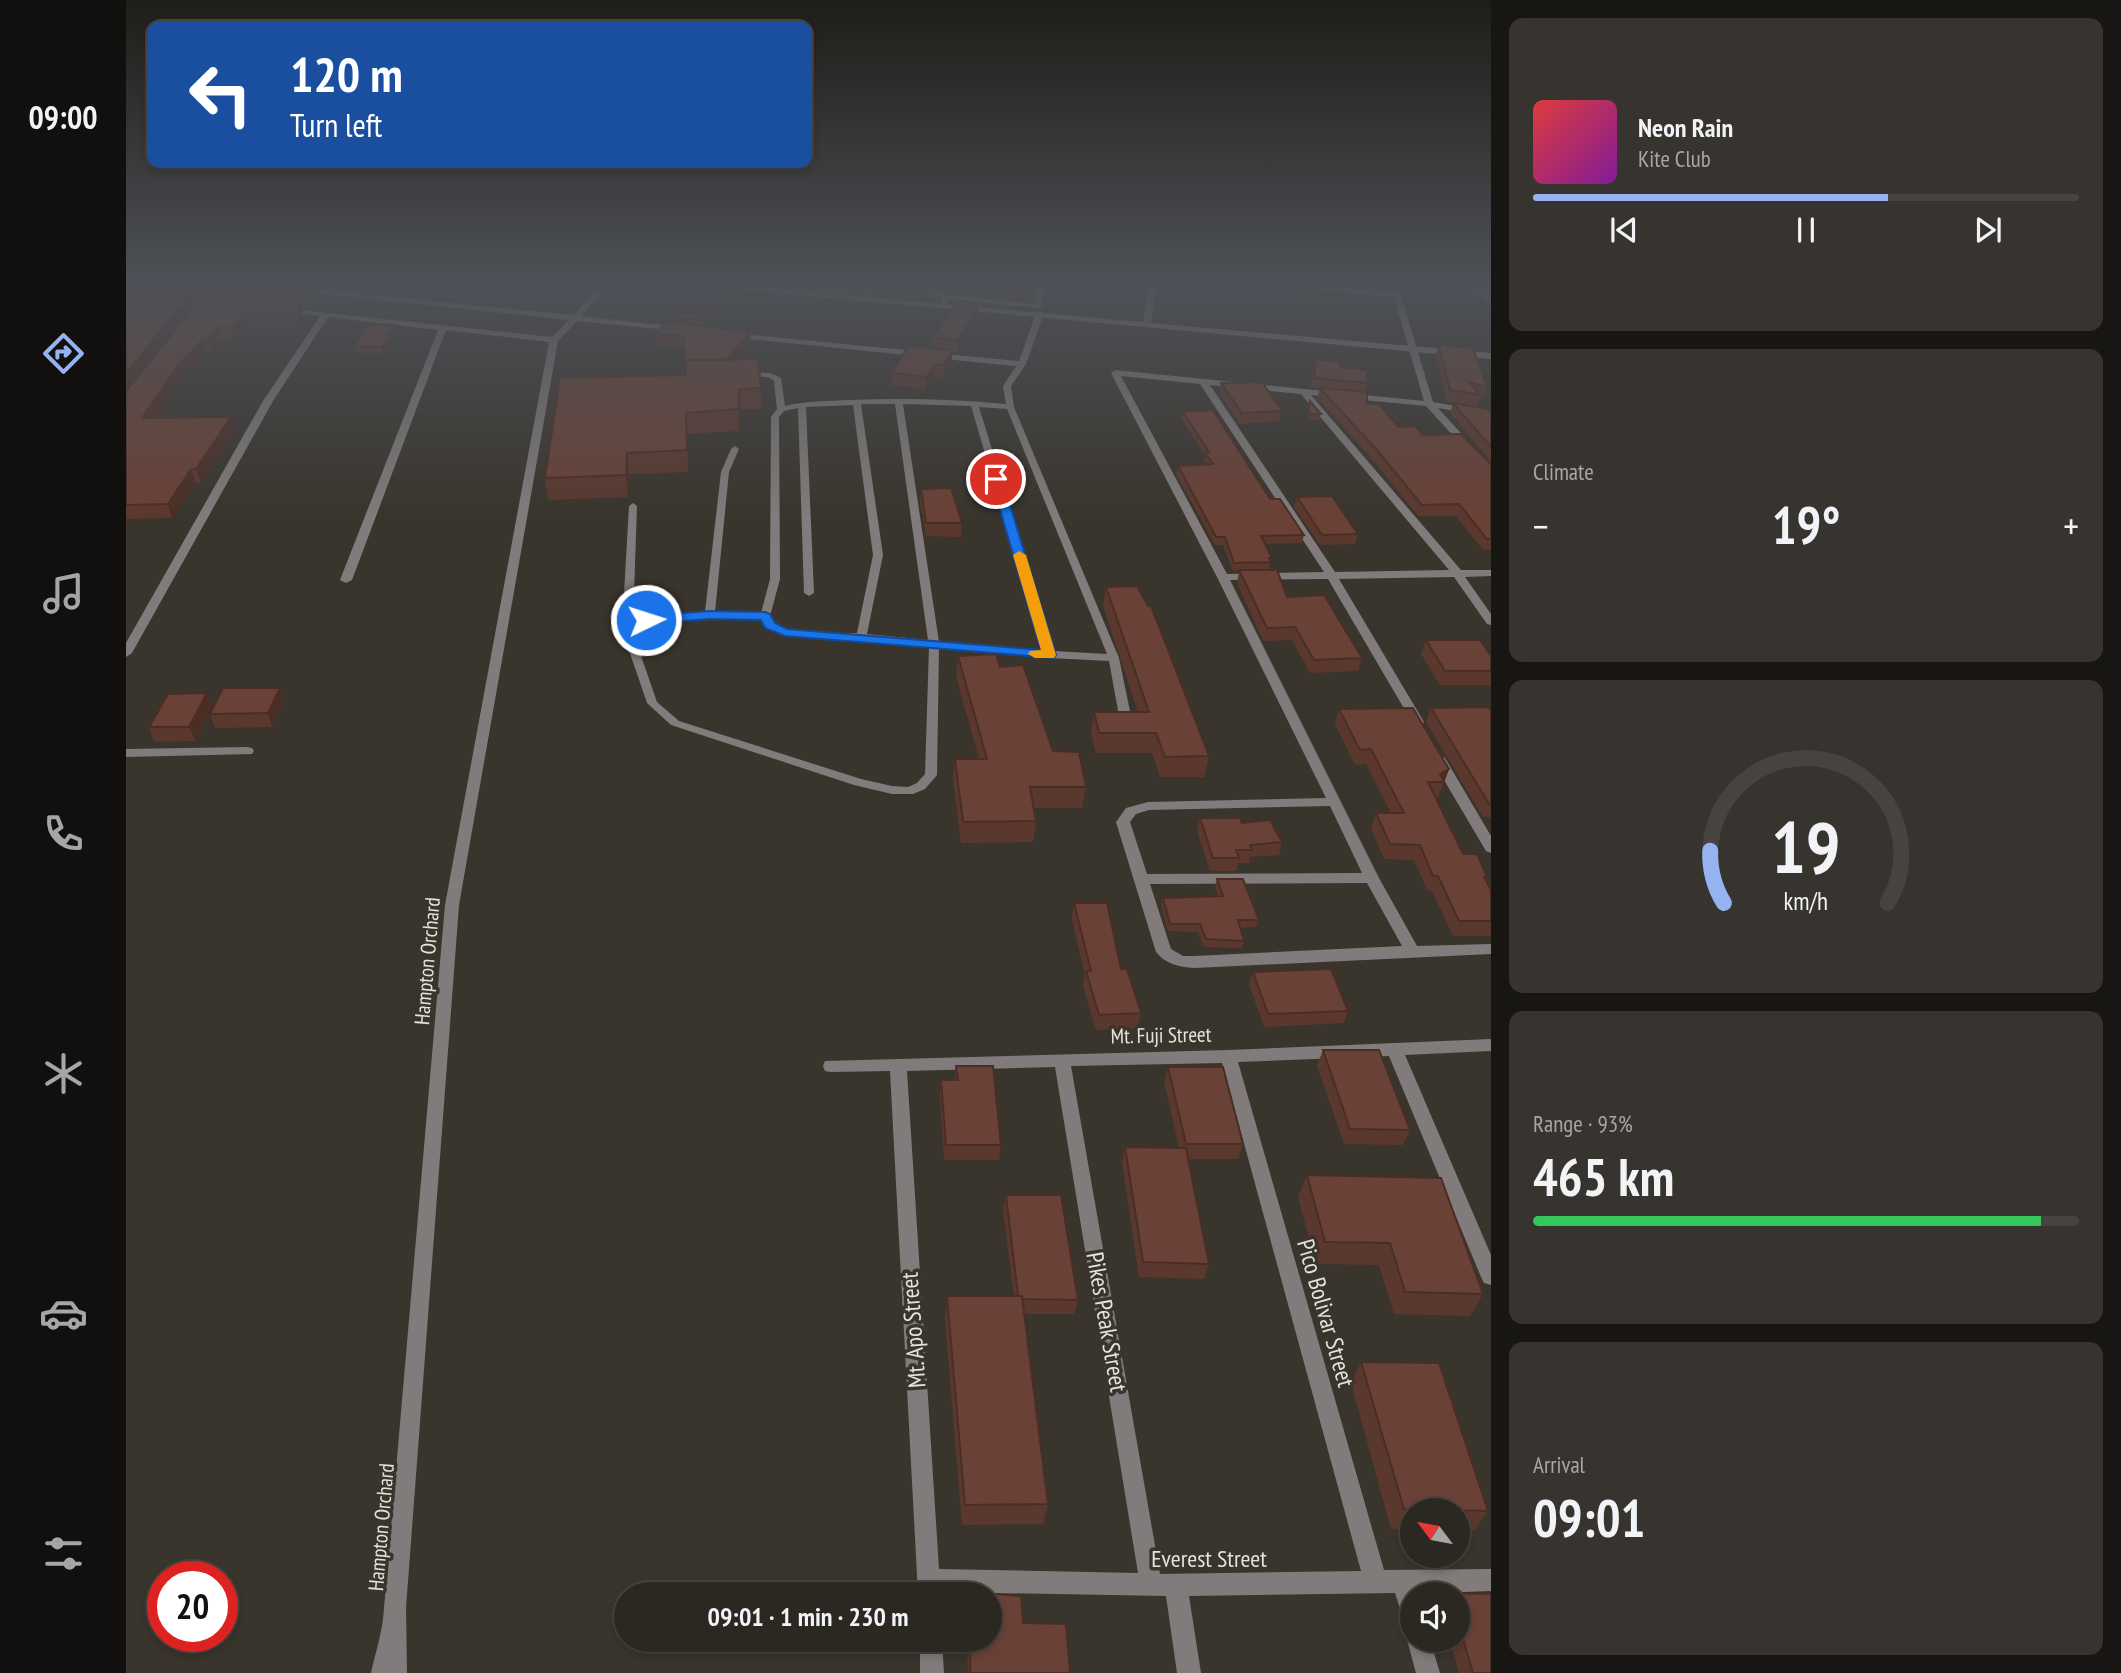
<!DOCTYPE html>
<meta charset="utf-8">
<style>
:root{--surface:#2b2822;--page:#37342f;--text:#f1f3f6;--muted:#a6a6a5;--line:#474440;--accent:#95b2f1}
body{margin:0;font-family:"PT Sans Narrow",sans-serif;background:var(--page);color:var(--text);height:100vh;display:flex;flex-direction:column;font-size:26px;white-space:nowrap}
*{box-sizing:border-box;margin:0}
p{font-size:23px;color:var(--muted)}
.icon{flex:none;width:38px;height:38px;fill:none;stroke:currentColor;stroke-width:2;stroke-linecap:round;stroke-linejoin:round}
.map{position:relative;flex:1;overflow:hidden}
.sheet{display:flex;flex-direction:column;gap:18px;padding:18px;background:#181613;width:630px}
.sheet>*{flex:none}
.banner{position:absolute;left:21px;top:21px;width:665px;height:147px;border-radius:14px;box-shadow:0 4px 10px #0003,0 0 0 2px var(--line);background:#1a4fa0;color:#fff;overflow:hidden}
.needle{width:46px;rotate:302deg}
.buttons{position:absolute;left:1274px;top:1498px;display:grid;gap:14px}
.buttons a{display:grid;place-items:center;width:70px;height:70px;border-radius:50%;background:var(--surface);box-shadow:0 4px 10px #0003,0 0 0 2px var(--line);font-size:35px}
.speed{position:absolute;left:21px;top:1561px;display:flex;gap:14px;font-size:35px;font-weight:700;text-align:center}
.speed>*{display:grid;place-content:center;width:91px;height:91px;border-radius:50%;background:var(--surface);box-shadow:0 4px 10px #0003,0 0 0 2px var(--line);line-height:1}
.speed .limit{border:10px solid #d22;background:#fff;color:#111}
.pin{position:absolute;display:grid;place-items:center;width:60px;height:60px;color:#fff;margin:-30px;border:4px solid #fff;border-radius:50%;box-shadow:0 2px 7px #0007}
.me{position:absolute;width:77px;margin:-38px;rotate:86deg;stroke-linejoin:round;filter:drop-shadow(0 0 5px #0008)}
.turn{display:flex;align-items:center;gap:24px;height:147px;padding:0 28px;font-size:32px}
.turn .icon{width:91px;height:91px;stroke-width:2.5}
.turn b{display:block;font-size:49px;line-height:60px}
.big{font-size:52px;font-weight:700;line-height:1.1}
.sheet .widget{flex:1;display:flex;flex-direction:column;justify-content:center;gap:10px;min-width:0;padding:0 24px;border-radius:14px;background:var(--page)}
.sheet .dial{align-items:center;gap:0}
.dial svg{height:182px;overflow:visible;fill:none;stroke:var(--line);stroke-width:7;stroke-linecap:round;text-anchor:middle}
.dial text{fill:var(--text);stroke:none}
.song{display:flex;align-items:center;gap:21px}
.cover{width:84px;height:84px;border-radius:10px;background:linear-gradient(135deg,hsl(0 70% 55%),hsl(290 70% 35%))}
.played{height:7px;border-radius:4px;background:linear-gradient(90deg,var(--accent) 65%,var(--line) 65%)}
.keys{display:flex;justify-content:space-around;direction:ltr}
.heat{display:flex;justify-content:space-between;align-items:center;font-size:38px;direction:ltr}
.charge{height:10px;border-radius:5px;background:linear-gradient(90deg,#34c759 93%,var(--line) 0)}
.trip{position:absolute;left:488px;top:1582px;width:388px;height:70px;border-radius:35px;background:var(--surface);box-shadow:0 4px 10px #0003,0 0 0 2px var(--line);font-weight:700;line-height:70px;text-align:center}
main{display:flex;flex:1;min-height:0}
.dock{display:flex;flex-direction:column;width:126px;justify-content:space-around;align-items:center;background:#11100e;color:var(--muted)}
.dock .icon{width:49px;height:49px}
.dock .current{color:var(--accent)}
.dock b{font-size:32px;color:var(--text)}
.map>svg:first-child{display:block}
.built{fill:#443d2f}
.green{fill:#53643f}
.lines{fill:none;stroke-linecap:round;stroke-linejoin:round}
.service{fill:#817c7b;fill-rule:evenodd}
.minor{fill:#817c7b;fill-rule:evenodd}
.tertiary{fill:#817c7b;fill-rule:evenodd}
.wall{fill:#5b382e}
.shaded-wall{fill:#4a2e26}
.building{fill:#6a4136;stroke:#4a2e26;stroke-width:2}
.route{fill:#1a73e8;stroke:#114b97;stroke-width:2}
.slow{fill:#f59e0b}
.labels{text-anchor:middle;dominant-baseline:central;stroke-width:7;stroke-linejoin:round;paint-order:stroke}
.street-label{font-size:21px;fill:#e5e2dd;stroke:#39352d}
.near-street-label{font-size:24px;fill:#e5e2dd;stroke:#39352d}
</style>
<main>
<nav class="dock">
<b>09:00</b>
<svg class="icon current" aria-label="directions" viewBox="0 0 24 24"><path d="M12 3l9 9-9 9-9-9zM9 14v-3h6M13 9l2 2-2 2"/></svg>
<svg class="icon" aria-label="music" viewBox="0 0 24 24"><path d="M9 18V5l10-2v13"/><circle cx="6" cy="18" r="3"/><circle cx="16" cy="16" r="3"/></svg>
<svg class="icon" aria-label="phone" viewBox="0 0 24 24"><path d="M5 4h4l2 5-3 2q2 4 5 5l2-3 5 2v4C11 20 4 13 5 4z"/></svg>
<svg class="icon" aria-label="climate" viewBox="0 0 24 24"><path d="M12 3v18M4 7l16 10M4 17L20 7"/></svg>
<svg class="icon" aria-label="car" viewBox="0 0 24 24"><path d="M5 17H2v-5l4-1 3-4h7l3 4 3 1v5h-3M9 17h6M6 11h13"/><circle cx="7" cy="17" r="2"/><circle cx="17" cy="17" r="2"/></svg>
<svg class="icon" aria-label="filters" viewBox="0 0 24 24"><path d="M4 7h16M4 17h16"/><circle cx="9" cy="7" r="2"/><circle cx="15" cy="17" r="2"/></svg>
</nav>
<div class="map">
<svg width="1365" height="1673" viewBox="0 0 1365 1673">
<rect width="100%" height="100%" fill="#39352d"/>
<path class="built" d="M753 283H924L917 308 746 296Z"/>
<path class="green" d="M581 283H753L746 296Z"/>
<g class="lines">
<path class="service" d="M805 283H811V291L821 295 910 304 912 283H918L916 306 913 308 823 299 820 305 818 306 815 304 816 298 806 293 803 288Z
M893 362 900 364 885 386 888 407 993 658 1005 716 1003 718 999 719 993 716 983 661 924 658 813 648 811 775 799 789 787 794H766L728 785 545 725 521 703 493 621 498 594 503 506 507 503 511 506 508 594 504 618 579 612 595 472 605 449 609 446 613 449 603 472 589 612 635 613 644 579 645 417 651 409 648 381 642 377 617 376V372L644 373 655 378 659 406C680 401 702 401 723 400 775 398 828 399 880 404L877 386ZM735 404H769L802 640 741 634 757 555ZM777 404 845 406 917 651 813 642ZM727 405 747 555 731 633C705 633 660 641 644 616L654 579 653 417 658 411 672 408 678 593 683 596 688 593 680 407ZM853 407 881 409 981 654 928 651ZM584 618 636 619 646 631 669 637 739 640 803 647 799 774 791 783 782 787 766 786 735 779 553 721 531 702 504 624Z"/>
<path class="minor" d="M478 283H486L455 316 553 327 557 329 553 331 451 321 432 341 333 905 280 1608 281 1673H245C250 1650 257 1630 258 1608L319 905 423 342 320 330 226 580 220 583 214 580 312 330 202 317 147 401 6 653 0 657V643L137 401 194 316 158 312 154 310 155 308 426 337 443 320 169 291 165 289 166 287 447 315Z
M1131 283H1158L1274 293 1307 402 1365 412V418L1312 408 1365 466V475L1362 474 1300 406 1185 395 1335 570H1365V576L1339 577 1365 614V625L1361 624 1328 577 1213 579 1298 722 1296 725 1292 726 1286 722 1202 579 1104 580 1253 878 1291 946 1365 944V954L1068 968C1054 967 1039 964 1030 952L990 822 1000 808 1022 802 1200 798 1091 577 985 373 989 370 1298 401 1268 297 1135 285ZM995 376 1074 384 1198 572 1101 574ZM1084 385 1175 394 1323 570 1209 572ZM1204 806 1236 873 1021 874 1004 822 1010 814 1023 810ZM1241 883 1276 946 1068 956H1057L1045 949 1024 884Z
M1337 283H1345L1365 299V305Z
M914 311 918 313 900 364 896 367 605 337 601 335 605 333 893 361 910 313Z
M121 747 126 748 128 751 126 754 0 757V749Z
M1312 754 1319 758 1365 836V853L1360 851 1305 758Z
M1365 1039V1051L1279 1055 1365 1255V1285L1358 1283 1355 1277 1263 1056 1112 1062 1258 1570 1365 1569V1591L1286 1594V1624L1278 1621 1269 1593 1063 1596 1075 1673H1051L1040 1596 814 1592V1594H792L764 1071 705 1072 699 1071 697 1066 699 1061 1102 1050ZM1096 1063 1235 1571 1034 1574 945 1066ZM929 1067 1012 1573 813 1569 781 1071Z
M1286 1631V1640H1304L1314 1673H1290L1281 1640Z
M794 1640H816L818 1673H794Z"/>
<path class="tertiary" d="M559 283H586L1017 322 1024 283H1032L1025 323 1365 353V359L563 285Z"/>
</g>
<path class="wall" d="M18 283H199L194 287 181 286V288L189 299 183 308 175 307 177 318 173 326H120L110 340H94L87 351H81L55 380 29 417 109 431 75 483H70L46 518 0 519V392L75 297 63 295 66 305 21 290Z
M789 283H804V294L789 293Z
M812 283H908L902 301 822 292 814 289Z
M852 314 831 352H826V362L817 377 807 376 800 389 765 385 766 373 807 348V338Z
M551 318 581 321 577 326 624 333V344L611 360 635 388 636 409 614 410 613 431 561 434 562 472 503 474 502 497 422 500 419 478 560 375 558 348 530 346 529 334 551 322Z
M269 325 270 330 258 353H229L228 347Z
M1313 345 1361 387 1357 399 1354 398 1351 407 1365 410V462L1324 413 1327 403 1321 402 1309 356Z
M1190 359 1214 367 1241 383 1238 392 1241 404 1272 427 1297 435 1365 464V550H1357L1330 516H1292L1247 460 1191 398 1194 388 1205 389 1185 387Z
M1095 383 1156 411 1153 421 1114 424 1093 393Z
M1184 401 1195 414 1193 420H1181Z
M1057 412 1144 499 1178 535 1176 543 1139 544 1146 558 1143 570 1161 597 1236 658 1232 671 1184 673 1166 640 1137 641 1111 583 1113 571H1107L1097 545H1089L1050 474 1052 466 1081 465 1078 460 1079 456 1056 419Z
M795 489 836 523 835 537 800 536 794 502Z
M1171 497 1232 534 1229 544 1194 545 1168 507Z
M980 587 1083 756 1078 777H1034L1026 753H970L965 732 968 712H1012L977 606Z
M1300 640 1365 656V685H1314L1295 654Z
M832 656 874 667 927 751 960 787 956 808H908L910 821 907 842 835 843 827 779 829 759H853L830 676Z
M154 688 158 702 146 727 89 728 84 714Z
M81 693 86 708 69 741 28 742 23 727Z
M1305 708 1365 711V817H1357L1300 722Z
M1213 709 1323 769 1312 797H1309L1337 854 1361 877 1360 880 1365 890V936H1327L1306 891 1301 890 1288 860 1258 859 1245 828 1250 813H1265L1240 764 1229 765 1209 724Z
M1074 818 1116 823 1156 842 1153 855 1124 857 1123 863H1112L1110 871H1084L1071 831Z
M1091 879 1133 920 1130 927 1114 928 1118 941 1116 948 1078 947 1072 932 1042 931 1035 906 1037 898 1092 896 1089 886Z
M948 903 995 969 1015 1013 1011 1028 970 1030 957 986 959 975 946 919Z
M1127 972 1222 1011 1218 1023 1138 1027 1123 984Z
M1197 1050 1284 1130 1277 1145 1218 1144 1191 1065Z
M830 1066 875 1145 873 1160H818L814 1095 815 1080H829Z
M1042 1067 1117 1144 1112 1159H1062L1083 1264 1078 1279 1013 1277 996 1162 999 1147 1053 1148 1038 1082Z
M1181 1175 1357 1294 1344 1316 1268 1314 1253 1265 1190 1264 1172 1197Z
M880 1195 952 1300 948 1314H898L922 1504 917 1524 836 1525 819 1318 821 1296H888L877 1210Z
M1235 1362 1362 1511 1348 1531H1332V1510H1286V1530L1265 1529 1225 1383Z
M1323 1593 1365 1594V1673H1333L1324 1640H1332V1594H1323Z
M897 1623 944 1673H842L841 1640H864Z"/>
<path class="shaded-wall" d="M905 283H908L902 301 904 286Z
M180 285 183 295 187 289 189 299 183 308 181 298 177 288Z
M63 295 66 305 0 390V374Z
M853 303 852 314 831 352 832 340Z
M174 306 177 318 173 326 170 313Z
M116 314 120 326 110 340 106 328Z
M581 315V321L577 326 576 320Z
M269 325 270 330 258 353 256 347Z
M91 328 94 340 87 351 83 339Z
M624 333V344L602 371 601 359Z
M77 339 81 351 55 380 20 431 16 418 51 367Z
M826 350V362L817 377 818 365Z
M808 364 807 376 800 389 801 377Z
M613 389 614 410 613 431 612 409Z
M105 417 109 431 75 483 70 469Z
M501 453 503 474 502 497 500 475Z
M65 469 70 483 46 518 42 504Z
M154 688 158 702 146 727 142 713Z
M81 693 86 708 69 741 63 727Z
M1323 769 1318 783 1317 784 1318 782 1314 774Z"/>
<path class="building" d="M38 283H157L180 285 177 288 187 289 181 298Z
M876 283H905L904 286Z
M4 288 63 295 0 374V290Z
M77 295 174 306 170 313 116 314 106 328H91L83 339H77L51 367 16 418 105 417 70 469H65L42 504 0 505V392Z
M830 301 853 303 832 340 807 338Z
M556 312 581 315 576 320 551 318Z
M542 321 624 333 601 359 559 360 557 336 529 334Z
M242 325H269L256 347H228Z
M1313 345 1347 348 1361 387 1343 382 1355 395 1324 390Z
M782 346 826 350 818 365 808 364 801 377 766 373Z
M632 359 635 388 613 389 612 409 560 413 561 450 501 453 500 475 419 478 434 378 560 375 559 361Z
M1190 359 1215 362 1214 367 1241 370V383L1188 378Z
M1136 382 1156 411 1116 413 1095 383Z
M1194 388 1241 392V404H1253L1272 427 1289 426 1297 435 1335 434 1365 464V539H1361L1333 504 1296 505 1250 449Z
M1184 401 1195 414H1182Z
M1327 403 1365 410V447Z
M1087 410 1144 499H1154L1178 535 1135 536 1146 558H1143L1145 562 1108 563 1099 537H1090L1052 466 1087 464 1079 453 1083 452 1057 412Z
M825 488 836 523H800L795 489Z
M1206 496 1232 534 1196 535 1171 497Z
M1113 570H1151L1161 597 1198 595 1236 658 1188 660 1169 627 1141 628Z
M1011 586 1022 606H1025L1083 756 1039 757 1030 733H973L968 712H1023L980 587Z
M1300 640H1354L1365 656V671H1319Z
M870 654 874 667 897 665 927 751 953 752 960 787H904L910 821 837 822 829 759H861L832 656Z
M97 688H154L142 713 84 714Z
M81 693 63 727H23L42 694Z
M1362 707 1365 711V804H1363L1305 708Z
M1287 708 1323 769 1314 774 1318 782H1302L1337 854H1351L1361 877H1358L1365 890V921H1333L1312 876H1307L1294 845 1264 844 1250 813H1278L1245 749 1234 750 1213 709Z
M1074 818H1114L1116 823 1144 820 1156 842 1124 845 1126 850H1110L1113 858H1087Z
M1091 879H1117L1133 920H1112L1118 941 1080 939 1074 924H1044L1037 898 1097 896Z
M948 903H981L995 969H1001L1015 1013 973 1015 960 971H965Z
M1205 969 1222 1011 1142 1014 1127 972Z
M1197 1050H1253L1284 1130 1224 1129Z
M830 1066H867L875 1145H820L815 1080H832Z
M1042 1067H1097L1117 1144H1060Z
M999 1147 1060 1148 1083 1264 1017 1262Z
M1181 1175 1315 1178 1357 1294 1279 1292 1264 1243 1199 1242Z
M880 1195H935L952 1300 896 1299V1296H892Z
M821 1296H896L922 1504 839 1505Z
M1235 1362 1313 1363 1362 1511 1278 1509Z
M842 1592 895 1596 897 1623 940 1624 944 1673H844V1640H864V1594H842Z
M1323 1593 1365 1594V1673H1347L1332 1622V1594Z"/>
<linearGradient id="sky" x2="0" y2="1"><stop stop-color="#1f1d19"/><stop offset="0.55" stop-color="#4e5157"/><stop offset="1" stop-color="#4e5157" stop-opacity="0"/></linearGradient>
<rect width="1365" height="517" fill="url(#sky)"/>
<path class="route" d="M870 475 876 479 930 655 928 658 659 636 639 628 635 620 584 619 520 624 513 620 520 616 584 611 639 612 644 614 649 623 661 629 915 650 865 479Z"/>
<path class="slow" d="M893 551 900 555 930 655 928 658H909L902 654 904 651 915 650 887 555Z"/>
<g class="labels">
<g class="street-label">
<text transform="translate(301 961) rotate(-85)">Hampton Orchard</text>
<text transform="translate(1035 1035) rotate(-1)">Mt. Fuji Street</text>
<text transform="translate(255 1527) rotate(-85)">Hampton Orchard</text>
</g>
<g class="near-street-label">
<text transform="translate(1200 1313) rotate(74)">Pico Bolivar Street</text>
<text transform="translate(981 1322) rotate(80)">Pikes Peak Street</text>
<text transform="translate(787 1330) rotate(-94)">Mt. Apo Street</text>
<text x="1083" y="1558">Everest Street</text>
</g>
</g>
</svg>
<div class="buttons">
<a><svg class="needle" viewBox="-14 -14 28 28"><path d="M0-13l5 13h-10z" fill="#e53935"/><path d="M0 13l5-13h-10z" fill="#a6a6a5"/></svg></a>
<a><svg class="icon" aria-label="sound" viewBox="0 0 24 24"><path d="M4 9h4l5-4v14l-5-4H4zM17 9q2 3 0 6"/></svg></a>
</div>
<div class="speed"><div class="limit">20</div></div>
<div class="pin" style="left:870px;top:479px;background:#d93025"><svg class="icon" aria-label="arrive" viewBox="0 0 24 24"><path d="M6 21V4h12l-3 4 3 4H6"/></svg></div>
<svg class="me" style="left:520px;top:620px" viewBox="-20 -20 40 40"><circle r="17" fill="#1a73e8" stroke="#fff" stroke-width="3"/><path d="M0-11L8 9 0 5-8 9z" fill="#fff"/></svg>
<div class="trip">09:01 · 1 min · 230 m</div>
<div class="banner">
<div class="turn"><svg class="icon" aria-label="left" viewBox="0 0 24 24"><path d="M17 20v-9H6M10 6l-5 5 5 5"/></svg><div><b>120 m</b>Turn left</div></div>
</div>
</div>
<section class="sheet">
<div class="widget">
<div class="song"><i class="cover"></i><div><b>Neon Rain</b><p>Kite Club</p></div></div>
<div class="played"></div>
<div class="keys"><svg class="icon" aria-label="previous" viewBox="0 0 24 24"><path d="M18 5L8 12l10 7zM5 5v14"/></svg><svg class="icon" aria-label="pause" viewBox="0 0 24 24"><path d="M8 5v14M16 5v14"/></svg><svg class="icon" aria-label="next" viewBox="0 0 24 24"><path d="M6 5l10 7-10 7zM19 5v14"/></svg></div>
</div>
<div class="widget"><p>Climate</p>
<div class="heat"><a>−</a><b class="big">19°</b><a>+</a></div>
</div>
<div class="widget dial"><svg viewBox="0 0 100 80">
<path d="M14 69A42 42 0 1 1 86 69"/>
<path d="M14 69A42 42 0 0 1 8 46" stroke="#95b2f1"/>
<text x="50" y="56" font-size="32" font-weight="700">19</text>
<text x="50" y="72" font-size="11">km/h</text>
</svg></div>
<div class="widget"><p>Range · 93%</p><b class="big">465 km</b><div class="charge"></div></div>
<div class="widget"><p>Arrival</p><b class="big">09:01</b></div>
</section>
</main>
